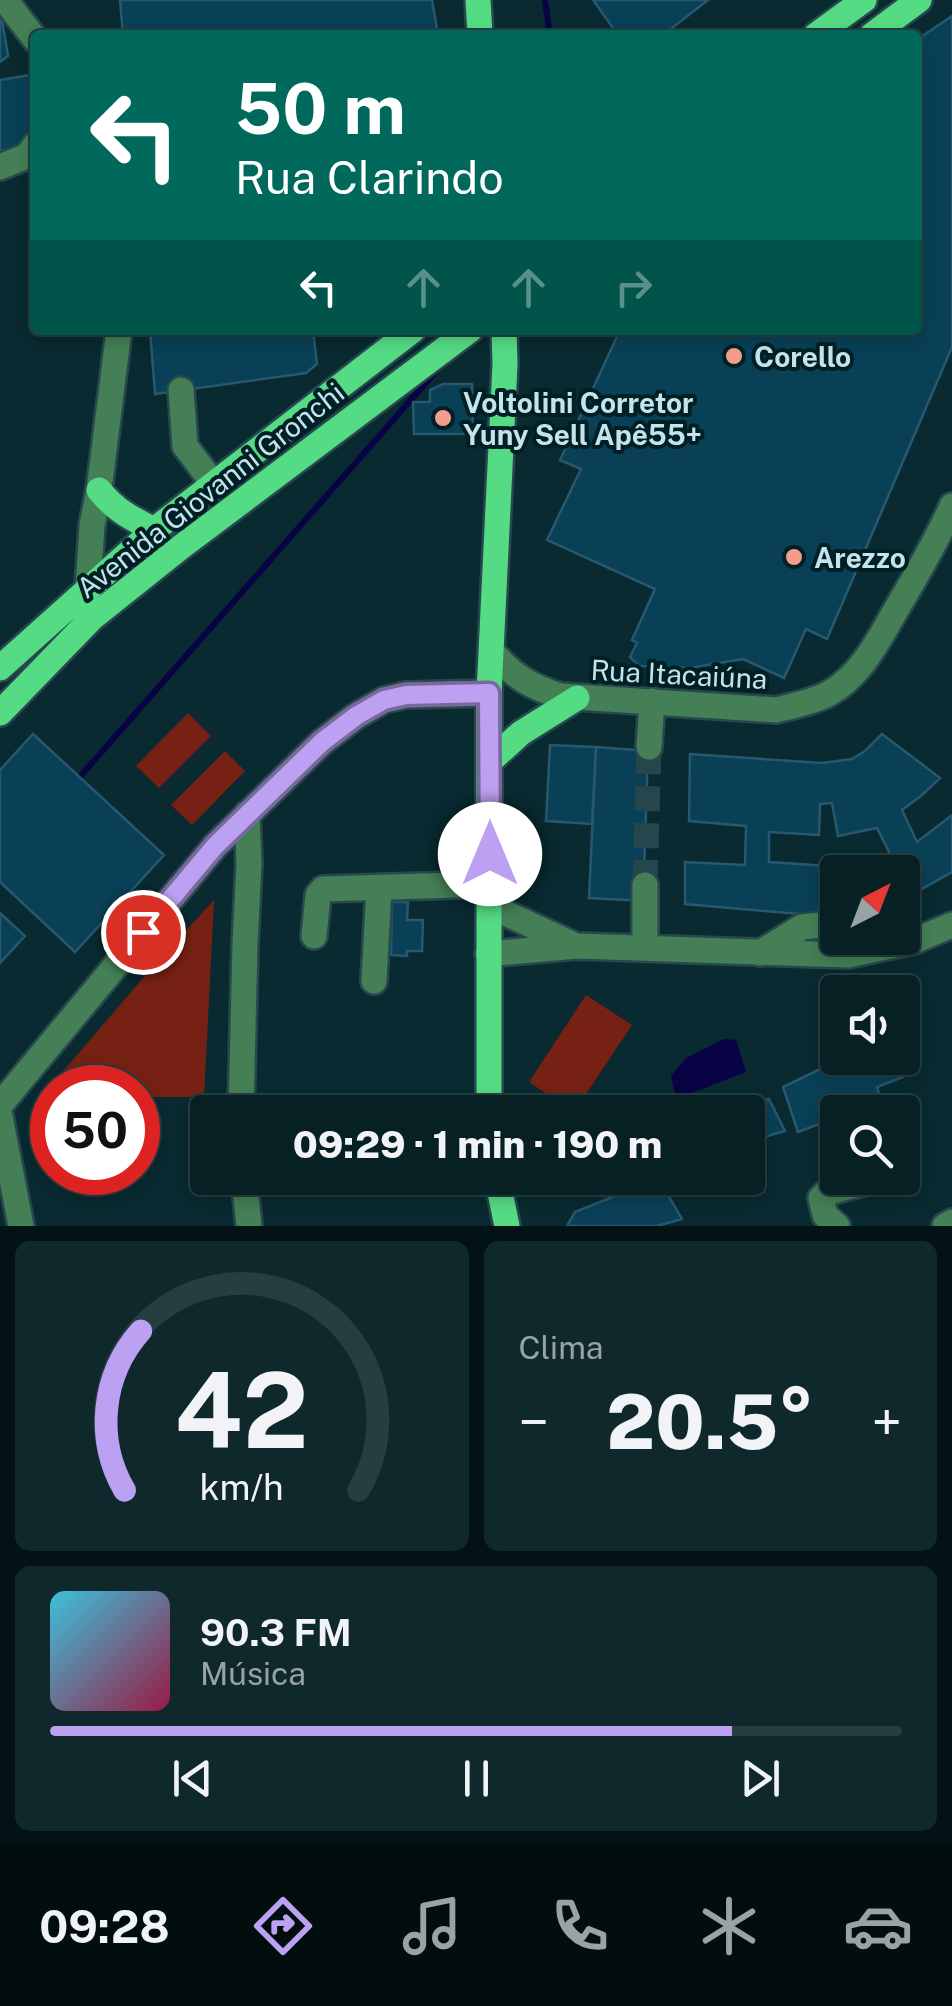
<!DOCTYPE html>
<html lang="pt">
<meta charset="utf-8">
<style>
:root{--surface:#062024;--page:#0f282c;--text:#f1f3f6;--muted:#98a3a6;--line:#273e41;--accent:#bca0f2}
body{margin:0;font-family:"Public Sans",sans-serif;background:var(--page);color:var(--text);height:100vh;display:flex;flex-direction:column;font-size:38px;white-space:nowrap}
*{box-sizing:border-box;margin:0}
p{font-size:32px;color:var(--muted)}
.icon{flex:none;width:55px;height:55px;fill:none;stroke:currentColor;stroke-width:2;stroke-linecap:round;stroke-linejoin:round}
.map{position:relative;height:1226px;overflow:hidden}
.side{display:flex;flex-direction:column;gap:15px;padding:15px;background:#031214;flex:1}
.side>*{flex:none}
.hud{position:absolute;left:30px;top:30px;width:892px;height:305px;border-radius:10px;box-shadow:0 5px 15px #0003,0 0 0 2px var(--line);background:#00695c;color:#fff;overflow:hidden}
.needle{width:65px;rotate:42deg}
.fabs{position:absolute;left:820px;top:855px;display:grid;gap:20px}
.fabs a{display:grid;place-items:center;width:100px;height:100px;border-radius:10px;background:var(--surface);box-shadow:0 5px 15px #0003,0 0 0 2px var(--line);font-size:50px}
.speed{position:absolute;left:30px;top:1065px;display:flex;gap:20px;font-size:50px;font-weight:700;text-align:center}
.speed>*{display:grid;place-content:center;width:130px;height:130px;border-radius:50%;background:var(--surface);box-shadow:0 5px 15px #0003,0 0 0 2px var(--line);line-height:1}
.speed .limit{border:15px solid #d22;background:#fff;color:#111}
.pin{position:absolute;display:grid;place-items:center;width:85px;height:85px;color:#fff;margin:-42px;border:5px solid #fff;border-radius:50%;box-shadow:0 2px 10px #0007}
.me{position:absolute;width:110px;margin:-55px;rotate:0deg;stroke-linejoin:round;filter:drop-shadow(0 0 8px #0008)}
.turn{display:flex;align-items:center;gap:35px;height:210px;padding:0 40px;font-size:45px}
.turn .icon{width:130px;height:130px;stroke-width:2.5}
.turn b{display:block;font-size:70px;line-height:85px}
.lanes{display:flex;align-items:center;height:95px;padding:0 40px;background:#0003;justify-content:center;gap:50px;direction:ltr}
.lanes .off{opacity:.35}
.big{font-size:75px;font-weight:800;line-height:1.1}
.side .card{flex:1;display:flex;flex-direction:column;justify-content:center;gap:15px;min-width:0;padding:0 35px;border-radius:15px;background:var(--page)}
.side .dial{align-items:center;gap:0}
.dial svg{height:260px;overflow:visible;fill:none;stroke:var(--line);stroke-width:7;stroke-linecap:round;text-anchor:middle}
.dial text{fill:var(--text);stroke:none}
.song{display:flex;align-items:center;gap:30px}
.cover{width:120px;height:120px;border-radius:15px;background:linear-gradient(135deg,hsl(190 70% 55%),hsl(340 70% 35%))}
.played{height:10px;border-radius:5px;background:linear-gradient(90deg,var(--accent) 80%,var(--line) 80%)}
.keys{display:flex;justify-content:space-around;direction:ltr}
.heat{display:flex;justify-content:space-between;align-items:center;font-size:55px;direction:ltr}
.side .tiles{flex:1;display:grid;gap:15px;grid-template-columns:1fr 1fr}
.card:last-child{grid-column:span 2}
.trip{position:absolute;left:190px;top:1095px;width:575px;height:100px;border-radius:10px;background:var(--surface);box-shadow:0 5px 15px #0003,0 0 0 2px var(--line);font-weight:800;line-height:100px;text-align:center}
.menu{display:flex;height:160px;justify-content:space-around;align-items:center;background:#020d0e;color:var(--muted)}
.menu .icon{width:70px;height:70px}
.menu .active{color:var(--accent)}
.menu b{font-size:45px;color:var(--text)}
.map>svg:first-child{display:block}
.green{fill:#762114}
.water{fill:#080344}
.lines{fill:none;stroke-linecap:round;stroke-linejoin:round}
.stream{stroke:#080344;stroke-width:6}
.building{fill:#094056;stroke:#275870;stroke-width:2.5;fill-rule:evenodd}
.minor-tunnel{stroke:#24464c;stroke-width:25;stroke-dasharray:25 12;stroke-linecap:butt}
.minor-casing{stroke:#26484e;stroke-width:30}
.major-casing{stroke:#26484e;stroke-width:30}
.minor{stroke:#447f55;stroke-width:25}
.major{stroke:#54db83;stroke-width:25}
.route-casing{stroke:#7a689d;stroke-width:25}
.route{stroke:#bca0f2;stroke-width:18}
.poi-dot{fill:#f49d8c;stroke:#002026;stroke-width:4}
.labels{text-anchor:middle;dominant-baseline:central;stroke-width:8;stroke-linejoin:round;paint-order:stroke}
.poi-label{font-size:28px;font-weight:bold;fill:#c5e3ea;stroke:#002026;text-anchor:start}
.street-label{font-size:28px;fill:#c5e3ea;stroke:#002026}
</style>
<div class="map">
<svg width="952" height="1226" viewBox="0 0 952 1226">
<rect width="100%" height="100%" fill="#082a30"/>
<path class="green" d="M188 713 211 736 159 788 136 766Z
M225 751 245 771 192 825 171 805Z
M214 900 204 1097H138V1088H52V1097H41L155 964Z
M586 995 632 1025 574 1112 529 1082Z"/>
<path class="water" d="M724 1039 736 1040 746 1072 676 1099 671 1076 686 1058Z"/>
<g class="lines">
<path class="stream" d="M545 0 550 35
M77 780 438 369"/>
</g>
<path class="building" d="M120 0H432L438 35H123Z
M593 0H708L663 35H618Z
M0 8 8 56 0 62Z
M952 16V347L827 639 806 629 784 678 743 659 690 668 639 666 630 657 637 643 632 640 655 589 547 540 581 469 560 460 620 330H918V39Z
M35 74V137L22 147 0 151V80Z
M150 330H313L317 364 306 373 155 394Z
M443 384H472L473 434H414L413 402H430V390Z
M33 734 164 855 75 952 0 882V770Z
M882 734 940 778 921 796 902 810 917 842 952 815V872L902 900V872H838V915H811L685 904V862L745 865 746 826 689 821 690 754 822 763 852 759 865 751ZM832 803 838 836 877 828 892 858 858 868 769 862V832L819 835 820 804Z
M550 745 596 747 592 824 546 821Z
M596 747 648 751 643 901 589 898Z
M392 902H408L407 920H423L422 951H407V956L391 955Z
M0 913 25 936 0 963Z
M843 1058H895L903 1077 877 1087 881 1100 848 1112H838V1117L798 1132 783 1087Z
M769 1099 785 1131 761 1138 763 1156 748 1161V1112H721L732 1107Z
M637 1187 664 1188 682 1219 657 1226H567L575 1212Z"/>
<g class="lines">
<path class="minor-tunnel" d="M645 885 649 747"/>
<defs>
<path id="minor" d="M5 0 35 39
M0 167 27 156 35 145
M181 390 185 446 207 475
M87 604 92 525 99 490 119 330
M492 652C512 675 532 688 561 696L776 710C793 706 812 702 828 694 863 675 881 635 900 603 919 571 937 540 952 506
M649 747 652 701
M490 906 572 944
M314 936 318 895 323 889 490 884
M645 947V885
M760 953 802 927 838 923
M488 954 577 946 848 955 914 941 952 925
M374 981 379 887
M0 1105 215 846 322 742 356 716 384 700 405 695 489 693
M241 1112 245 944 249 863 247 814
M0 1116 21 1226
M244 1178 249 1226
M837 1226 825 1215 821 1198 826 1193 881 1178
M945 1226 952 1222"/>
<path id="major" d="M478 0 480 35
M816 35 864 0
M872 35 919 0
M99 490C117 512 130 517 154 530
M0 668 154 530 413 330
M0 713 92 618 181 547 470 330
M489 762 521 733 577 698
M489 1112V693L505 364 504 330
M497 1178 507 1226"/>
</defs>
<use href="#minor" class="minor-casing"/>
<use href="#major" class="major-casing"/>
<use href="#minor" class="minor"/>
<use href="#major" class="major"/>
</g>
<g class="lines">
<defs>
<path id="route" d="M143 932 215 846 322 742 356 716 384 700 406 695 489 693 490 854"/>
</defs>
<use href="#route" class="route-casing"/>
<use href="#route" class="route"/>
</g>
<g class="poi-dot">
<circle cx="734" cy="356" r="10"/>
<circle cx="443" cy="418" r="10"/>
<circle cx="794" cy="557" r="10"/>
</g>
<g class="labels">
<g class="poi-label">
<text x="754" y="356">Corello</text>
<text x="463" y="402">Voltolini Corretor<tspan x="463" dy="32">Yuny Sell Apê55+</tspan></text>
<text x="814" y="557">Arezzo</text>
</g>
<g class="street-label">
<text transform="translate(210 490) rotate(-38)">Avenida Giovanni Gronchi</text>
<text transform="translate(679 674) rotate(3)">Rua Itacaiúna</text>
</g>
</g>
</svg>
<div class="fabs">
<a><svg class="needle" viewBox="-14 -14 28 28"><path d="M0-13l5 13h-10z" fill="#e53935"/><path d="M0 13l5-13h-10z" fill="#98a3a6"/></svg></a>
<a><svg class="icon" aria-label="sound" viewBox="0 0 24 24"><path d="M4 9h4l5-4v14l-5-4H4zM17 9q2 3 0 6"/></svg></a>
<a><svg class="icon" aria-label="search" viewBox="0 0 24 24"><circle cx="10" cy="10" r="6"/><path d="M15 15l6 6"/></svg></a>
</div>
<div class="speed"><div class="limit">50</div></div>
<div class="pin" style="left:143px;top:932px;background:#d93025"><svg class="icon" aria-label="arrive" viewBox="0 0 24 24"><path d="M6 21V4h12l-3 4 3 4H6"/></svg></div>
<svg class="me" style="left:490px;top:854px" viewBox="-20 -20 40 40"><circle r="19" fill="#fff"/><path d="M0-13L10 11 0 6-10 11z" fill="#bca0f2"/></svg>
<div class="trip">09:29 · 1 min · 190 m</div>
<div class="hud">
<div class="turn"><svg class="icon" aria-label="left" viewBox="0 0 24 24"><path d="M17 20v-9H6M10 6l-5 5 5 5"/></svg><div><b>50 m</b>Rua Clarindo</div></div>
<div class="lanes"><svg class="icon" aria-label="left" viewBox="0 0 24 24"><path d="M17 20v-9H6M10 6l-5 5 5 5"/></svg><svg class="icon off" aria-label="ahead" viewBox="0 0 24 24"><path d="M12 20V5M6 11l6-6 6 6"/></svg><svg class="icon off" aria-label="ahead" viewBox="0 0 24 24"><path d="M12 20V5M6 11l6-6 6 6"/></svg><svg class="icon off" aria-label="right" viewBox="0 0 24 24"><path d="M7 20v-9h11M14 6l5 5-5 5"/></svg></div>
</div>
</div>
<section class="side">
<div class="tiles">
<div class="card dial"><svg viewBox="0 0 100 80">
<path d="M14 69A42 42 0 1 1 86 69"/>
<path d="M14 69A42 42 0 0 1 19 20" stroke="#bca0f2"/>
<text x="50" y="56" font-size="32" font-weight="700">42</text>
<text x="50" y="72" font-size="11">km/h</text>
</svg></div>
<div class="card"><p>Clima</p>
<div class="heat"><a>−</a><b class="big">20.5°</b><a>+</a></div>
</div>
<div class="card">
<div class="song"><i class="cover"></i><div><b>90.3 FM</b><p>Música</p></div></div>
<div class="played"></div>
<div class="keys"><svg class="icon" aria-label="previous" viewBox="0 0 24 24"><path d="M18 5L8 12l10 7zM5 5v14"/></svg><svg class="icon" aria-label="pause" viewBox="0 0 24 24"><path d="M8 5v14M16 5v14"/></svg><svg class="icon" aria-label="next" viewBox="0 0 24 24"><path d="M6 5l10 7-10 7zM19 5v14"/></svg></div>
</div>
</div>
</section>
<nav class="menu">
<b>09:28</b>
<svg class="icon active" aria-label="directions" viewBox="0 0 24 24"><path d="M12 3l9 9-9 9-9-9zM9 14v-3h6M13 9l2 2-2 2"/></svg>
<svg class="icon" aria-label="music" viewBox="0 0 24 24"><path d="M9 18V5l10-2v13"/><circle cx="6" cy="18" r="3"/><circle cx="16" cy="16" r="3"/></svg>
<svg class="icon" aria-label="phone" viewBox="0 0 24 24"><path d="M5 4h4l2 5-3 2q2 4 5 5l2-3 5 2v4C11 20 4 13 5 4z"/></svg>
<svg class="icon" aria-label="climate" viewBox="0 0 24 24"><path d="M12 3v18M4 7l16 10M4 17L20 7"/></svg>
<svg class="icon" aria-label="car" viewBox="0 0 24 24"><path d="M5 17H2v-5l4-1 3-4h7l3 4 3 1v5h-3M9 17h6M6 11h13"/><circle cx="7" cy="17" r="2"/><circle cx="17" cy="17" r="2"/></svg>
</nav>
